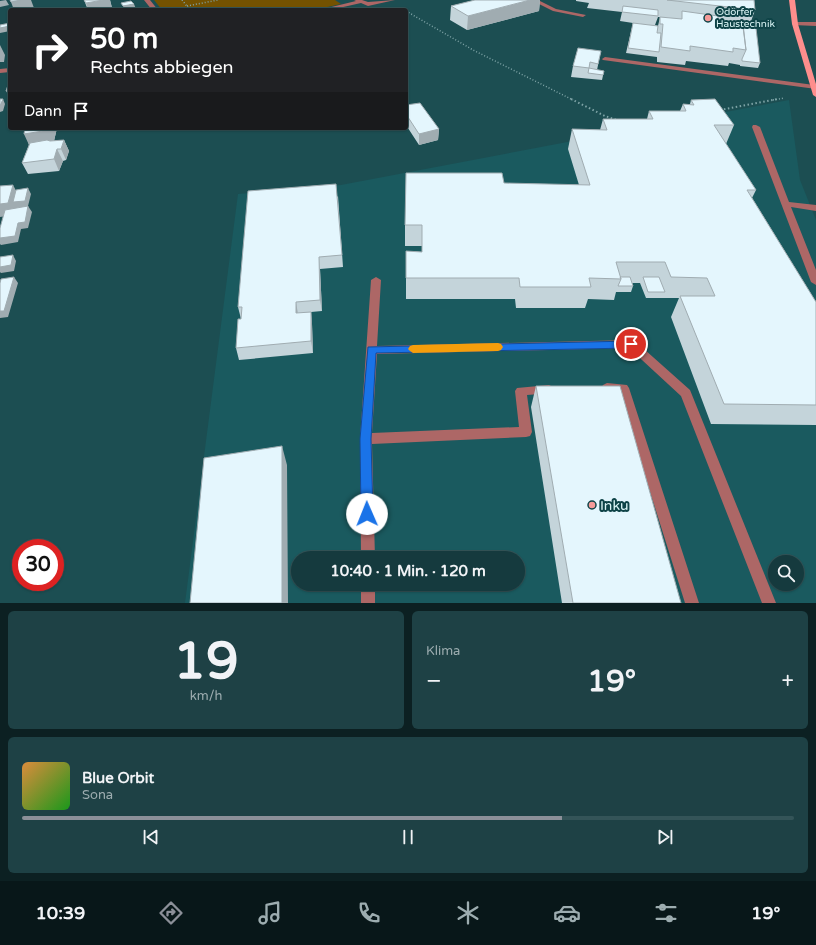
<!DOCTYPE html>
<html lang="de">
<meta charset="utf-8">
<style>
:root{--surface:#153a3e;--page:#1e4145;--text:#f1f3f6;--muted:#9dadb0;--line:#345458;--accent:#8c9099}
body{margin:0;font-family:"Varela Round",sans-serif;background:var(--page);color:var(--text);height:100vh;display:flex;flex-direction:column;font-size:15px;white-space:nowrap}
*{box-sizing:border-box;margin:0}
p{font-size:13px;color:var(--muted)}
.icon{flex:none;width:22px;height:22px;fill:none;stroke:currentColor;stroke-width:2;stroke-linecap:round;stroke-linejoin:round}
.map{position:relative;height:603px;overflow:hidden}
.details{display:flex;flex-direction:column;gap:8px;padding:8px;background:#0c2022;flex:1}
.details>*{flex:none}
.top-card{position:absolute;left:8px;top:8px;width:400px;height:122px;border-radius:4px;box-shadow:0 1px 3px #0004,0 0 0 1px var(--line);background:#202124;color:#fff;overflow:hidden}
.fabs{position:absolute;left:768px;top:555px;display:grid;gap:8px}
.fabs a{display:grid;place-items:center;width:36px;height:36px;border-radius:50%;background:var(--surface);box-shadow:0 1px 3px #0004,0 0 0 1px var(--line);font-size:20px}
.speed{position:absolute;left:12px;top:539px;display:flex;gap:8px;font-size:20px;font-weight:700;text-align:center}
.speed>*{display:grid;place-content:center;width:52px;height:52px;border-radius:50%;background:var(--surface);box-shadow:0 1px 3px #0004,0 0 0 1px var(--line);line-height:1}
.speed .limit{border:6px solid #d22;background:#fff;color:#111}
.pin{position:absolute;display:grid;place-items:center;width:34px;height:34px;color:#fff;margin:-17px;border:2px solid #fff;border-radius:50%;box-shadow:0 1px 4px #0007}
.me{position:absolute;width:44px;margin:-22px;rotate:359deg;stroke-linejoin:round;filter:drop-shadow(0 0 3px #0008)}
.turn{display:flex;align-items:center;gap:14px;height:84px;padding:0 16px;font-size:18px}
.turn .icon{width:52px;height:52px;stroke-width:2.5}
.turn b{display:block;font-size:28px;line-height:34px}
.then{display:flex;align-items:center;height:38px;padding:0 16px;background:#0003;gap:8px;font-size:15px}
.big{font-size:30px;font-weight:700;line-height:1.1}
.details .card{flex:1;display:flex;flex-direction:column;justify-content:center;gap:6px;min-width:0;padding:0 14px;border-radius:6px;background:var(--page)}
.details .dial{align-items:center;gap:0}
.dial b{font-size:52px;line-height:1}
.song{display:flex;align-items:center;gap:12px}
.cover{width:48px;height:48px;border-radius:6px;background:linear-gradient(135deg,hsl(30 70% 55%),hsl(120 70% 35%))}
.played{height:4px;border-radius:2px;background:linear-gradient(90deg,var(--accent) 70%,var(--line) 70%)}
.keys{display:flex;justify-content:space-around;direction:ltr}
.heat{display:flex;justify-content:space-between;align-items:center;font-size:22px;direction:ltr}
.details .tiles{flex:1;display:grid;gap:8px;grid-template-columns:1fr 1fr}
.card:last-child{grid-column:span 2}
.trip{position:absolute;left:291px;top:551px;width:234px;height:40px;border-radius:20px;background:var(--surface);box-shadow:0 1px 3px #0004,0 0 0 1px var(--line);font-weight:700;line-height:40px;text-align:center}
.dock{display:flex;height:64px;justify-content:space-around;align-items:center;background:#081719;color:var(--muted)}
.dock .icon{width:28px;height:28px}
.dock .on{color:var(--accent)}
.dock b{font-size:18px;color:var(--text)}
.map>svg:first-child{display:block}
.built{fill:#1a5a5f;fill-rule:evenodd}
.green{fill:#745200}
.lines{fill:none;stroke-linecap:round;stroke-linejoin:round}
.path-far1{stroke:#7fa4a7;stroke-width:1.5;stroke-dasharray:1 2;stroke-linecap:butt}
.path{stroke:#7fa4a7;stroke-width:2;stroke-dasharray:1.5 2.5;stroke-linecap:butt}
.minor{fill:#ad6766;fill-rule:evenodd}
.major{fill:#fe8e8d;fill-rule:evenodd}
.wall{fill:#c4d4da;fill-rule:evenodd}
.shaded-wall{fill:#a0acb1}
.building{fill:#e4f6fd;stroke:#a0acb1}
.route{fill:#1a73e8;stroke:#114b97}
.slow{fill:#f59e0b}
.poi-dot{fill:#f59b99;stroke:#0e4347;stroke-width:1.5}
.labels{text-anchor:middle;dominant-baseline:central;stroke-width:4;stroke-linejoin:round;paint-order:stroke}
.far-poi-label{font-size:10px;fill:#dcf6f7;stroke:#0e4347;text-anchor:start}
.near-poi-label{font-size:14px;fill:#dcf6f7;stroke:#0e4347;text-anchor:start}
</style>
<div class="map">
<svg width="816" height="603" viewBox="0 0 816 603">
<rect width="100%" height="100%" fill="#1c4e52"/>
<path class="built" d="M789 100 800 180 816 220V603H185L238 194 341 185ZM298 558H518V584H298ZM775 562H797V584H775Z"/>
<path class="green" d="M154 0H335L341 4 314 10H162Z"/>
<g class="lines">
<path class="path-far1" d="M182 0 190 10
M187 6 218 0
M406 11 473 50 573 100
M773 100 784 98"/>
<path class="path" d="M571 99 605 116 617 120
M720 110 778 99"/>
<path class="minor" d="M144 0H150L158 10H152Z
M354 0H362L368 2 395 0 368 6 361 3 330 10H319L356 1Z
M531 0H538L556 9 586 15 583 17 553 11Z
M795 22H816V26L793 25 792 24Z
M605 57 814 85H816V89L603 60 602 59Z
M10 68V72L0 73V69Z
M753 125H756L760 127 789 202 816 205V211L791 207 816 270V285L811 282 752 127Z
M376 277 381 280 377 346 631 340 635 341 690 390 776 603H762L681 396 629 348 377 354 372 433 519 427 515 391 517 388 549 385 553 387 555 390 553 393 527 395 532 432 530 436 526 437 372 444 375 558H361L360 439 371 280Z
M607 383 627 385 629 388 699 603H685L619 393 603 391 601 388 603 385Z
M361 584H375V603H361Z"/>
<path class="major" d="M789 0H795L798 24 816 84V97L813 95 792 24Z"/>
</g>
<path class="wall" d="M84 0H110L112 8 103 10H88Z
M475 0H540L539 11 467 30 450 20 451 6Z
M576 0H754L755 10 749 27 760 63 758 68 740 66V65L729 63 728 66 686 61 685 65 657 62V57L626 53 633 23 620 21 622 12 587 8 589 3 576 1ZM658 17H660L658 26 655 25Z
M601 51 597 70 604 71 602 80 571 77 573 66Z
M691 100 734 125 726 144 756 190 752 198 816 302V425L711 424 671 317 679 298H646L640 283H632L633 286 631 292H616L614 300 588 299 585 308H516L515 299H406V251L422 252V246H405V225L579 185 568 149 572 129 600 130 603 119H647L649 111H680L683 104H690Z
M406 105 439 129 438 140 419 145 406 125Z
M25 128H57L54 141 64 140 69 151 66 160 63 161 59 171 28 174 22 163 29 145Z
M338 196 343 267 320 269 322 311 311 312 312 324 313 353 239 360 236 348 241 319 238 307Z
M536 386 681 603H562L531 407Z"/>
<path class="shaded-wall" d="M6 0 9 5 0 7V1Z
M21 0H31L34 8 22 10H14L11 2Z
M103 0H110L112 8 103 10H88L86 3Z
M530 0H540L539 11 467 30 468 16Z
M134 4 136 9 131 10H125L123 6Z
M10 26V31L0 33V28Z
M0 45 5 55 4 62H0Z
M10 90V96H9L6 91Z
M3 99 5 104 3 111 0 112V106Z
M50 128H57L54 141 29 145 24 134Z
M439 129 438 140 419 145V134Z
M64 140 69 151 66 160 61 149Z
M57 149 63 161 59 171 54 159Z
M13 185 19 196 28 188 31 194 28 206 14 215 0 217V204Z
M28 206 32 212 28 228 21 229 18 242 1 245 0 244V238L18 223Z
M13 255 16 261 14 271 1 273 0 272V267Z
M319 257 320 269 322 311 320 300Z
M14 277 18 283 8 317 0 318V311Z
M296 302 298 314 296 313Z
M311 312 312 324 313 353 311 341Z
M282 446 287 465 288 603H282Z"/>
<path class="building" d="M10 0H21L11 2Z
M84 0H103L86 3Z
M475 0H530L468 16 451 6Z
M667 0H754L755 10Z
M131 1 134 4 123 6 121 3Z
M623 6 658 10V16L622 12Z
M116 8 117 10H107Z
M682 11 718 16V21L743 24 746 50 733 48V52L690 46V51L661 47 663 24H660V17L682 19Z
M10 23V26L0 28V25Z
M633 23 658 26 657 33H661L659 52 628 48Z
M743 27 756 28 760 63 742 61V59L746 50Z
M578 48 601 51 598 64 590 62 589 68 573 66Z
M589 68 604 71 603 75 588 73Z
M10 81V90L6 91 9 82Z
M0 99H3L0 106Z
M715 99 734 125H714L756 190H747L816 302V405L724 404 680 296H715L707 278 671 277 665 262H616L621 279 589 278 591 287H520L519 278H406V251L422 252V225H405L406 173H502L504 183 590 185 572 129 607 130 603 119H653L649 111H686L683 104 694 105 691 100Z
M420 103 439 129 419 134 406 114V105Z
M25 128H50L49 130 24 134Z
M47 140 50 141 64 140 61 149H57L54 159 22 163 30 143Z
M336 184 342 255 319 257 320 300 296 302V313L311 312V341L236 348 238 319H241L242 307H238L248 191Z
M13 185 8 203 0 204V186Z
M28 188 25 201 13 202 16 190Z
M28 206 25 222 18 223 15 236 0 238V228L5 210Z
M13 255 11 265 0 267V257Z
M14 277 4 311H0V283L1 279Z
M620 277H630L633 286H618L621 279Z
M643 277H659L665 292H648Z
M536 386H620L681 603H573Z
M282 446V603H190L204 458Z"/>
<path class="route" d="M631 341 635 342 636 344 635 347 631 348 376 353 371 439 373 514 371 518 367 519 363 518 361 514 360 439 368 347Z"/>
<path class="slow" d="M498 343 501 344 503 347 501 350 498 351 413 353 410 351 408 349 410 346 413 345Z"/>
<g class="poi-dot">
<circle cx="708" cy="18" r="4"/>
<circle cx="592" cy="505" r="4"/>
</g>
<g class="labels">
<g class="far-poi-label">
<text x="716" y="12">Odörfer<tspan x="716" dy="12">Haustechnik</tspan></text>
</g>
<g class="near-poi-label">
<text x="600" y="505">Inku</text>
</g>
</g>
</svg>
<div class="fabs">
<a><svg class="icon" aria-label="search" viewBox="0 0 24 24"><circle cx="10" cy="10" r="6"/><path d="M15 15l6 6"/></svg></a>
</div>
<div class="speed"><div class="limit">30</div></div>
<div class="pin" style="left:631px;top:344px;background:#d93025"><svg class="icon" aria-label="arrive" viewBox="0 0 24 24"><path d="M6 21V4h12l-3 4 3 4H6"/></svg></div>
<svg class="me" style="left:367px;top:514px" viewBox="-20 -20 40 40"><circle r="19" fill="#fff"/><path d="M0-13L10 11 0 6-10 11z" fill="#1a73e8"/></svg>
<div class="trip">10:40 · 1 Min. · 120 m</div>
<div class="top-card">
<div class="turn"><svg class="icon" aria-label="right" viewBox="0 0 24 24"><path d="M7 20v-9h11M14 6l5 5-5 5"/></svg><div><b>50 m</b>Rechts abbiegen</div></div>
<div class="then">Dann<svg class="icon" aria-label="arrive" viewBox="0 0 24 24"><path d="M6 21V4h12l-3 4 3 4H6"/></svg></div>
</div>
</div>
<section class="details">
<div class="tiles">
<div class="card dial"><b>19</b><p>km/h</p></div>
<div class="card"><p>Klima</p>
<div class="heat"><a>−</a><b class="big">19°</b><a>+</a></div>
</div>
<div class="card">
<div class="song"><i class="cover"></i><div><b>Blue Orbit</b><p>Sona</p></div></div>
<div class="played"></div>
<div class="keys"><svg class="icon" aria-label="previous" viewBox="0 0 24 24"><path d="M18 5L8 12l10 7zM5 5v14"/></svg><svg class="icon" aria-label="pause" viewBox="0 0 24 24"><path d="M8 5v14M16 5v14"/></svg><svg class="icon" aria-label="next" viewBox="0 0 24 24"><path d="M6 5l10 7-10 7zM19 5v14"/></svg></div>
</div>
</div>
</section>
<nav class="dock">
<b>10:39</b>
<svg class="icon on" aria-label="directions" viewBox="0 0 24 24"><path d="M12 3l9 9-9 9-9-9zM9 14v-3h6M13 9l2 2-2 2"/></svg>
<svg class="icon" aria-label="music" viewBox="0 0 24 24"><path d="M9 18V5l10-2v13"/><circle cx="6" cy="18" r="3"/><circle cx="16" cy="16" r="3"/></svg>
<svg class="icon" aria-label="phone" viewBox="0 0 24 24"><path d="M5 4h4l2 5-3 2q2 4 5 5l2-3 5 2v4C11 20 4 13 5 4z"/></svg>
<svg class="icon" aria-label="climate" viewBox="0 0 24 24"><path d="M12 3v18M4 7l16 10M4 17L20 7"/></svg>
<svg class="icon" aria-label="car" viewBox="0 0 24 24"><path d="M5 17H2v-5l4-1 3-4h7l3 4 3 1v5h-3M9 17h6M6 11h13"/><circle cx="7" cy="17" r="2"/><circle cx="17" cy="17" r="2"/></svg>
<svg class="icon" aria-label="filters" viewBox="0 0 24 24"><path d="M4 7h16M4 17h16"/><circle cx="9" cy="7" r="2"/><circle cx="15" cy="17" r="2"/></svg>
<b>19°</b>
</nav>
